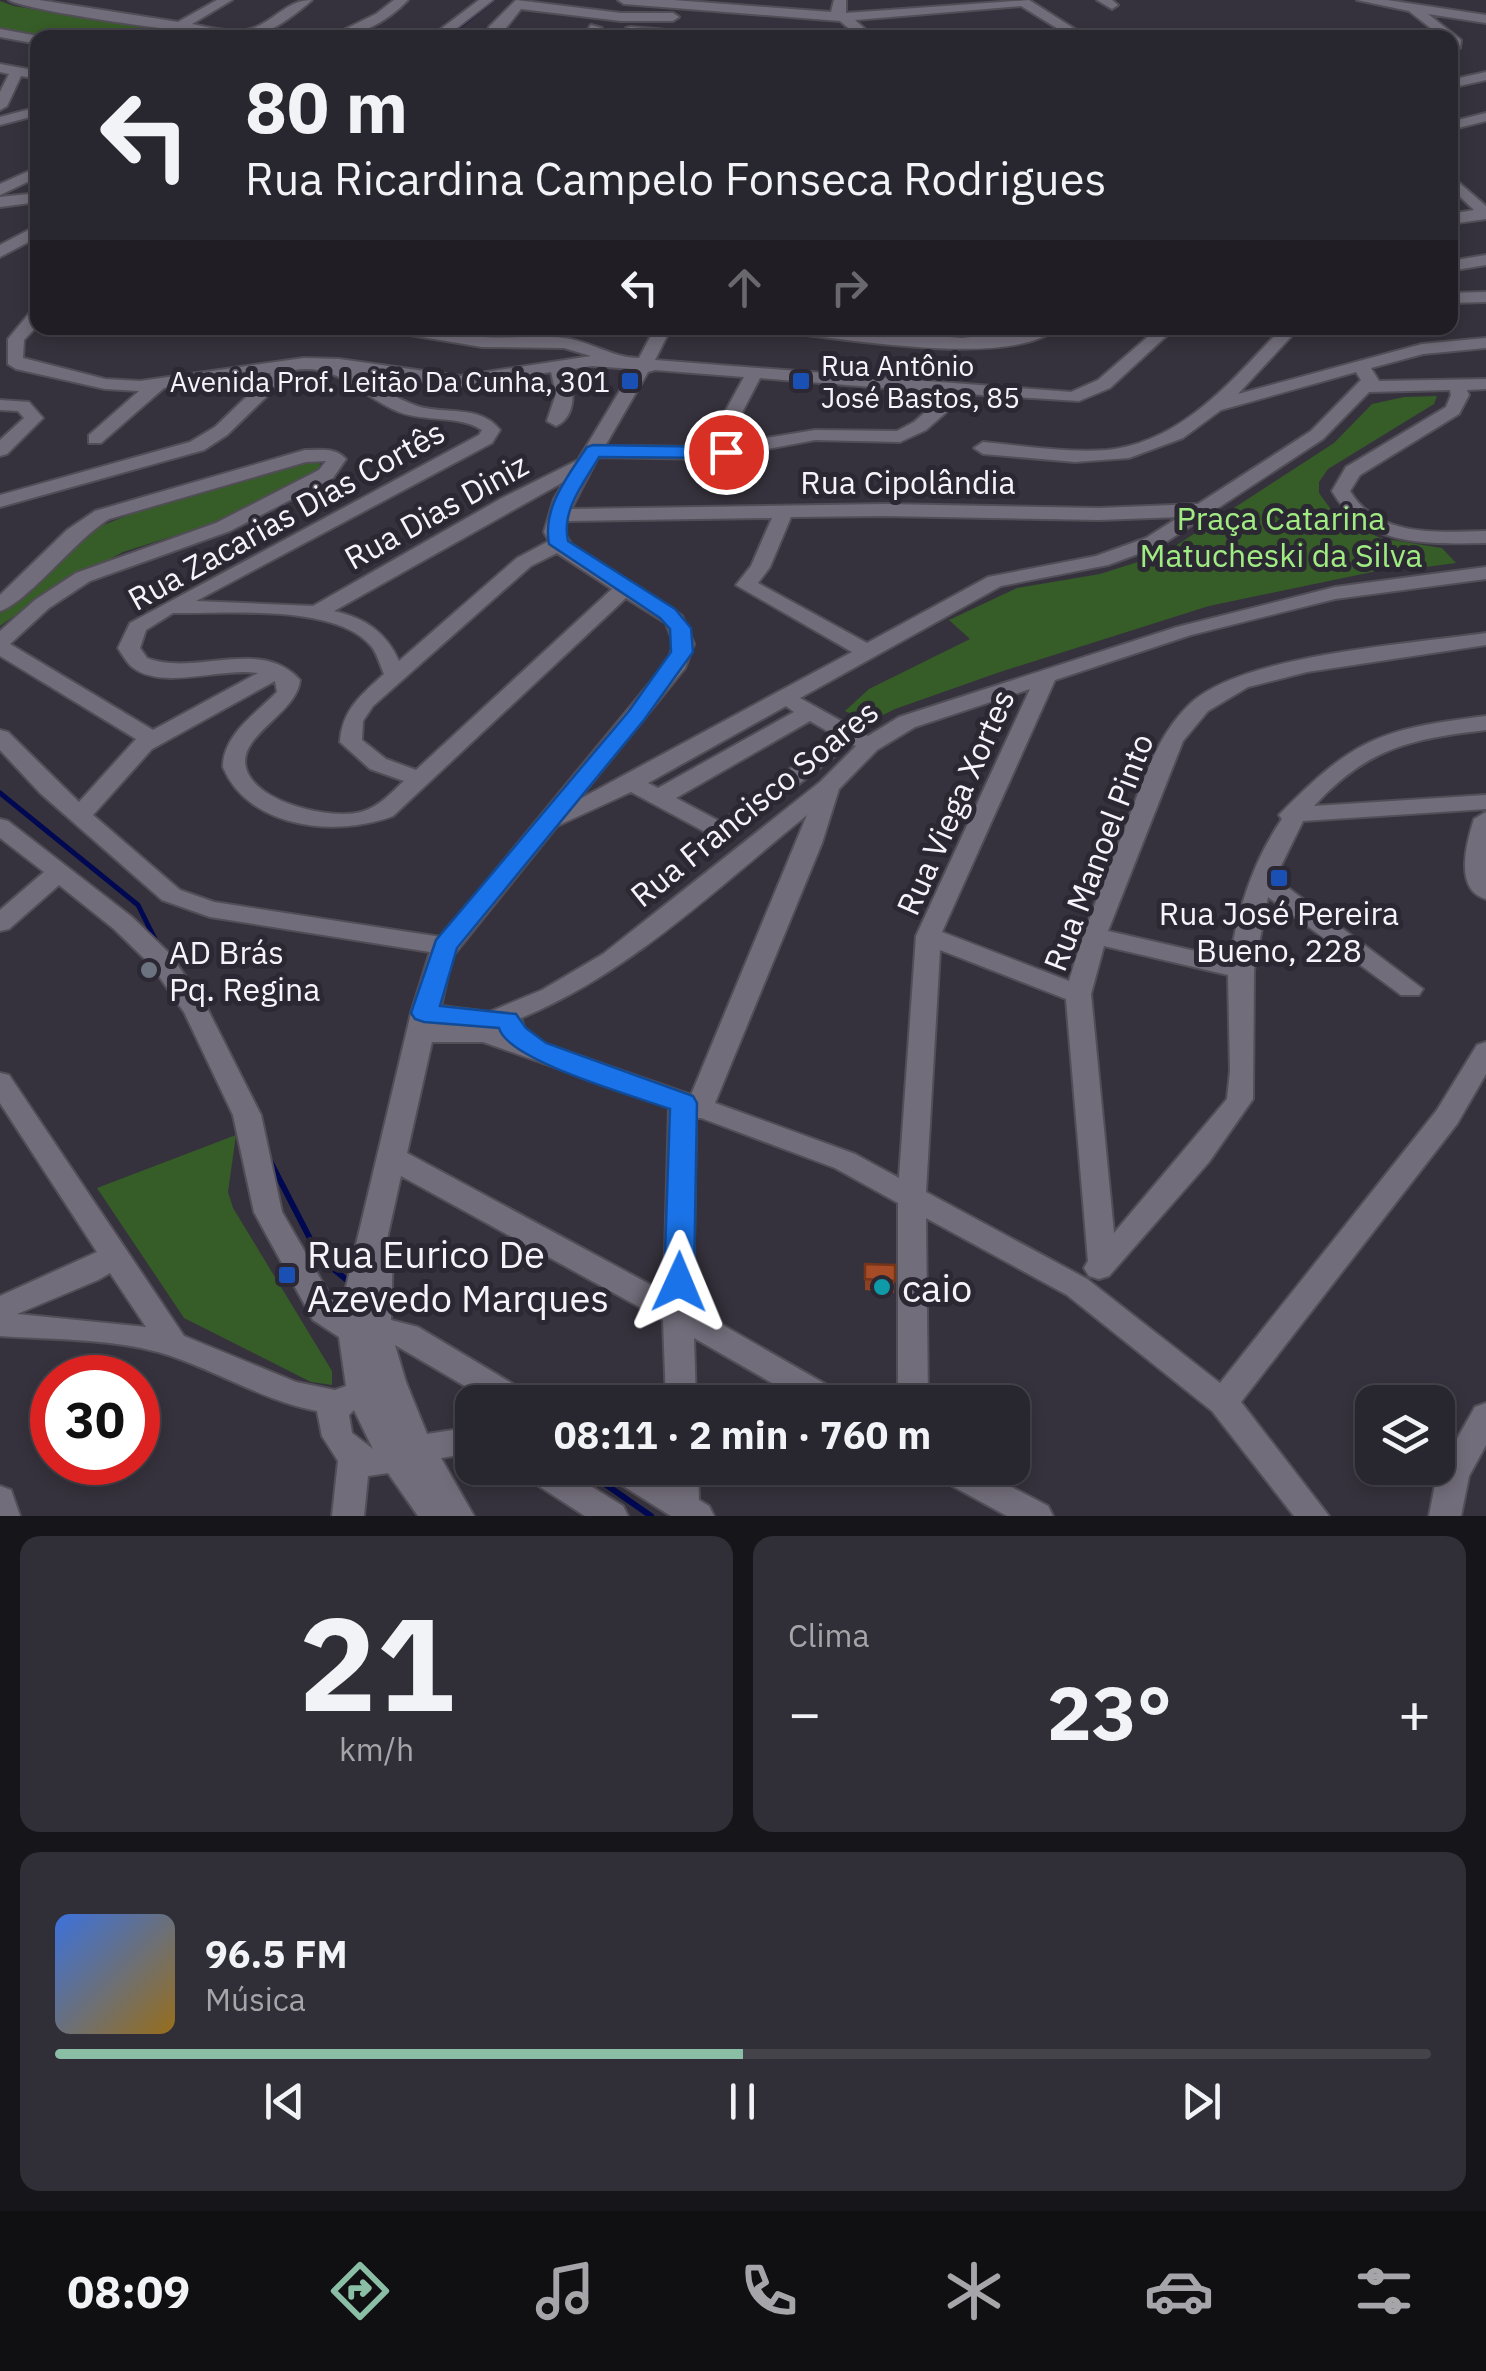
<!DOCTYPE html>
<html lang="pt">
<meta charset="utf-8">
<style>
:root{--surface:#28262e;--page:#302e36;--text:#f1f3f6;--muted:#a5a5aa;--line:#44434a;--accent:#8abfa5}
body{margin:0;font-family:"IBM Plex Sans",sans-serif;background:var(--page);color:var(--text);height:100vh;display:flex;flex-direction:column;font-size:38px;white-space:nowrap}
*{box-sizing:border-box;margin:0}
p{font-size:32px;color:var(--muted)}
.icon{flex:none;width:55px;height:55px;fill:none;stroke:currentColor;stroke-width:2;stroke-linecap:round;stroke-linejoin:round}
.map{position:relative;height:1516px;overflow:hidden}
.panel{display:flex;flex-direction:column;gap:20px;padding:20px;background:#161519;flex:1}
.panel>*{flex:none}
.guide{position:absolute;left:30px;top:30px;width:1428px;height:305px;border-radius:20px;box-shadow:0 5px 15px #0003,0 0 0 2px var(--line);background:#28262e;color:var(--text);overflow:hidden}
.controls{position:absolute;left:1355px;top:1385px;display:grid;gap:20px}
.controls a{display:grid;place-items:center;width:100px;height:100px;border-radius:20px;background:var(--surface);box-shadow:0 5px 15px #0003,0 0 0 2px var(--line);font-size:50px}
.speed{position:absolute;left:30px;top:1355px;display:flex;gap:20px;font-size:50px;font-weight:700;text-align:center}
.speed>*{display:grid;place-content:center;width:130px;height:130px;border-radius:50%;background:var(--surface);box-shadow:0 5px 15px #0003,0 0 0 2px var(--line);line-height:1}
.speed .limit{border:15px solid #d22;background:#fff;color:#111}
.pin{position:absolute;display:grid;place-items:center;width:85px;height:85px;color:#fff;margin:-42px;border:5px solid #fff;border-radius:50%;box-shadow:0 2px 10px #0007}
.me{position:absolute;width:110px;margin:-55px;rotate:1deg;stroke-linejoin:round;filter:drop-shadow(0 0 8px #0008)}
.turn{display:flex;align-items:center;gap:35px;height:210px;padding:0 50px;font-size:45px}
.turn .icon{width:130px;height:130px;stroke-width:2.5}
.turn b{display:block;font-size:70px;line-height:85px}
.lanes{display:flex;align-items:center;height:95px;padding:0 50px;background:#0003;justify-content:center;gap:50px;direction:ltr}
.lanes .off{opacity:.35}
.big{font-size:75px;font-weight:700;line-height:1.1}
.panel .tile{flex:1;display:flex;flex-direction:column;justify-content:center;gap:15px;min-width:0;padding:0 35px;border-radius:20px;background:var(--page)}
.panel .dial{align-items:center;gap:0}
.dial b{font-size:130px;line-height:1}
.song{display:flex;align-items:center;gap:30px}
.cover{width:120px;height:120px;border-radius:15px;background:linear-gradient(135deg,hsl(220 70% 55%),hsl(40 70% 35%))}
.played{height:10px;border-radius:5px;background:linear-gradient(90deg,var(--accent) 50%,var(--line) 50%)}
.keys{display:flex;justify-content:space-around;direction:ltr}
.heat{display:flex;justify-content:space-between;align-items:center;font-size:55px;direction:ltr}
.panel .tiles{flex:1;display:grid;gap:20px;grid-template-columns:1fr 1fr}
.tile:last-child{grid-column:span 2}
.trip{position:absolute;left:455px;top:1385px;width:575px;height:100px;border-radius:20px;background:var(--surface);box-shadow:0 5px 15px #0003,0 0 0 2px var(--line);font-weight:700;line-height:100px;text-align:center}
.tabs{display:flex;height:160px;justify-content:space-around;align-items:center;background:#100f12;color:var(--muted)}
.tabs .icon{width:70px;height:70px}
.tabs .active{color:var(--accent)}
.tabs b{font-size:45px;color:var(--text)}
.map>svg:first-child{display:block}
.green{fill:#365c27}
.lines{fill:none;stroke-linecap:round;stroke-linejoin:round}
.stream-far2{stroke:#010852;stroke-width:4}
.stream-far1{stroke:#010852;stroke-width:5}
.stream{stroke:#010852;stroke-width:6}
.minor-casing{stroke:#524e57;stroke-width:4}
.minor{fill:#726d7a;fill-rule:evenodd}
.wall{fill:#8e4122}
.building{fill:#a54c27;stroke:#74351b;stroke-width:2.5}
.route{fill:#1a73e8;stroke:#114b97;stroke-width:2.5}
.transit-dot{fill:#1a4fb4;stroke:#2c2833;stroke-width:4}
.worship-dot{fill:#6b7280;stroke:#2c2833;stroke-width:4}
.culture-dot{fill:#0f9aa8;stroke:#2c2833;stroke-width:4}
.labels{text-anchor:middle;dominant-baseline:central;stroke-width:10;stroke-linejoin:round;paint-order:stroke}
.far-poi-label{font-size:28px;fill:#f6f3fa;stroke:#2c2833;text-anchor:start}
.street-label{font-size:32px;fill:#f6f3fa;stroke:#2c2833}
.park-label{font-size:32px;fill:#a0ec82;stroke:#2c2833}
.poi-label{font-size:32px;fill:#f6f3fa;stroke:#2c2833}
.near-poi-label{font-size:38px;fill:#f6f3fa;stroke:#2c2833;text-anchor:start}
</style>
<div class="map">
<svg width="1486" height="1516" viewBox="0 0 1486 1516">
<rect width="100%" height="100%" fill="#36323d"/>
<path class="green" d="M0 1 14 6 197 37 46 38 0 30Z
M1437 396 1434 404 1328 469 1319 482V493L1335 515 1380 538 1442 548 1456 563 1426 567 1420 562 1209 606 1000 672 895 709 869 722 845 711 869 689 970 639 949 620 1017 588 1100 574 1163 554 1334 443 1372 404 1404 397Z
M304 458 319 462 321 468 218 522 123 552 47 593 0 626V610L101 526 156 504Z
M236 1135 228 1192 233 1208 332 1371V1385L311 1382 184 1318 97 1188Z"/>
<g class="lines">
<path class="stream-far2" d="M445 38 493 0"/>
<path class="stream-far1" d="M0 793 138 905 158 945"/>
<path class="stream" d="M269 1159 320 1258 353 1285
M582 1468 651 1516"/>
<defs>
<path id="minor" d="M9 0H39L178 22 217 0H232L192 24C212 28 236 35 256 27 277 18 288 0 312 0 299 12 277 28 261 34 239 42 28 12 9 0Z
M394 0H408C387 22 357 38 327 38L376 14Z
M479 0H493L444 38H429Z
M516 0 621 13H673L679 17 673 21H621L521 9 498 38H485L489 27Z
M618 0H673L831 12 834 0H846V13L1029 0 1089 38H1073L1021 6 855 20 875 38H860L840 21 624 4Z
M1097 0H1112L1118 5 1112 9Z
M1357 0H1387L1486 15V23L1428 14 1461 40 1460 48 1450 52V38H1443L1409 11Z
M591 25 602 28 595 38H582Z
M631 27 714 34 720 38 626 34V28Z
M0 29 38 36 43 38H38V44L0 37Z
M0 64 38 71V79L21 76 7 106 0 110V92L9 74 0 72Z
M1486 72V80L1450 88V80Z
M38 107V115L0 125V117Z
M1486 113V121L1450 130V122Z
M38 167V177L0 195V184Z
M1450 175 1486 206V219L1450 224V214L1474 210 1450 187Z
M38 193V202L0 207V197Z
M38 225V237L0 257V245Z
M1486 255V265L1450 271V261Z
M1486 292V302L1450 303V293Z
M38 309V325L24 340 23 358 105 379 140 381 304 358 339 359 460 376 591 356 564 348 482 347 398 333 390 328C422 328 452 335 484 337 511 339 538 335 564 338 591 341 612 358 639 358L655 328H671L655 360 1071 392 1098 380 1158 328H1175L1110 388 1079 401 967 394 926 430 900 442 815 440 714 459 598 457 571 509 885 504 1099 508 1198 504 1311 431 1361 380 1356 372 1221 410 1183 438 1129 458 1075 462 983 454 974 448 983 442C1024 446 1066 453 1107 450 1183 442 1233 379 1282 328H1299L1238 394 1422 344 1486 338V348L1423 354 1371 368 1379 381 1486 379V389L1467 390 1469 395 1459 414 1360 475 1350 491C1378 538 1438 532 1486 531V543C1428 544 1364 547 1332 491L1346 467 1446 407 1451 395 1450 390 1369 392 1323 439 1160 546 1108 565 1001 586 800 698 868 736 899 717 1177 627 1335 587 1486 567V579L1335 599 1191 635 1055 680 942 932 1069 981C1084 929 1104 880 1124 830 1142 786 1155 736 1191 703 1245 654 1412 644 1486 633V645L1307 672 1248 687 1208 711 1183 741 1108 931 1230 959C1238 909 1253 861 1282 819L1279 815C1353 739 1380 729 1486 716V730C1410 739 1367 748 1314 806L1486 795V809L1303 821 1275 878 1423 989 1419 995H1401L1268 897 1254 970 1253 1099 1209 1162 1109 1276 1099 1279 1089 1276 1084 1268 1088 1261 1066 999 940 950 926 1192 1087 1279 1220 1383 1437 1110 1477 1045 1486 1042V1074L1457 1124 1241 1402 1329 1516H1294L1212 1411 1067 1295 926 1218 928 1402H898V1203L835 1168 701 1118H696L693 1308 841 1393 845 1402H805L694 1338 696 1402H666L663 1320 401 1176 387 1239 393 1248 391 1320 418 1327 528 1393 532 1402H492L395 1345 406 1382 427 1434 472 1427V1453L441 1458 474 1516H418L388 1473 368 1476 364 1516H332L338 1461 322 1436 317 1411C265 1401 221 1373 171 1356 118 1338 55 1340 0 1336V1296L97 1252 0 1103V1073L9 1075 184 1336 296 1382 335 1390 346 1386 339 1337 313 1320 254 1212 233 1115 184 1012 151 965 114 929 59 885 9 929 0 931V910L44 872 0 838V819L8 821 132 917 169 953 205 1004 261 1115 282 1212 335 1304 341 1308 411 1013 430 952 210 917 162 900 40 793 0 750V730L8 732 79 802 136 739 0 656V631L35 600 76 573 216 523 319 470 326 461 306 462 109 519C76 539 26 604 0 611V595L67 530 95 511 305 450C320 450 335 447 346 459L333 478 230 531 90 581 49 608 10 644 153 730 258 673C222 667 162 691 132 667 127 663 122 654 118 648L130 623 479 435 482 430C460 415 424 422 399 412 360 396 339 363 294 370L227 435 204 450 0 507V495L190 442 215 427 271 373 164 388 101 443H89V435L139 391 105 389 16 369 8 364V339L32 310ZM592 366 633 369 578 460 502 498 313 606 196 601 492 443 500 430C480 404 444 415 417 406 396 399 378 386 359 375L460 386 551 372 556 394 547 421 556 426C576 417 576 389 566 370ZM655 370 744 377 706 447 605 446 648 372ZM760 378 947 393 914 422 897 431 815 430 725 445ZM565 481 554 499 544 532 549 541 517 558 399 661C386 632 365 618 334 611ZM885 516 1099 520 1179 517 1146 538 1096 556 988 577 867 643 758 583 770 567 791 517ZM772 518 751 566 736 585 852 652 578 800 685 668 694 644 682 616 571 544 564 532 567 521ZM557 553 612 589 416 770 386 759 362 740 363 721 373 706 531 566ZM626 598 666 623 674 644 667 662 441 937 214 902 180 890 93 815 152 749 275 681 277 692C257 713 223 734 223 767 249 830 339 837 393 816ZM173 613C223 614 336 603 371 646 377 653 380 665 384 674 361 695 342 710 340 742L370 769 404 781C391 793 379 807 361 812 331 820 255 803 246 768 237 735 297 714 300 680 260 636 195 677 147 658L140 648 146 630ZM1030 689 916 936 899 1178 855 1154 715 1103 822 843 839 789 877 750 915 727ZM786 706 794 712 658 788 648 783ZM810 721 834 735 721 822 676 798ZM850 744 856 746 820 782 603 954 542 990 489 1012 441 1006 452 957 557 826 631 792 709 834 727 836 735 834ZM807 815 691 1095 522 1036 525 1031 521 1018C630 973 717 888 807 815ZM1104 946 1228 975 1230 1071 1227 1099 1114 1233 1091 994ZM432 1042H483L669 1107 664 1292 407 1153ZM110 1273 146 1327 17 1314 98 1280ZM354 1410 373 1449 352 1433 349 1415Z
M152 328H218C205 337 165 337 152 328Z
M781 328H831L962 338 1057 328C1012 368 849 339 789 333Z
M0 400 29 402 43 418 7 454 0 456V440L24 418 18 411 0 410Z
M1486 812V899C1453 890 1467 841 1474 819Z
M1486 1403V1445L1469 1476 1461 1516H1429L1437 1474 1475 1407Z
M520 1468H561L623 1506 628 1516H585L525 1477Z
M604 1468H646L666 1480V1468H698L699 1500 709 1506 714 1516H671L609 1477Z
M931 1468H975L1048 1506 1053 1516H1007L936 1477Z
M0 1486 11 1490 20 1516H0Z"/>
</defs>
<use href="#minor" class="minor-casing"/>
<use href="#minor" class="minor"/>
</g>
<path class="wall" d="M865 1264 895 1265 894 1293 865 1290Z"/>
<path class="building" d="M865 1264 895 1265V1281L865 1279Z"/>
<path class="route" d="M593 445 726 447 735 452 726 458 599 457C584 483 561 510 568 541L675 609 691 628 693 652 644 720 457 948 440 1006 516 1014 526 1028 546 1043 693 1096 697 1103 694 1282 690 1290 679 1293 668 1290 664 1282 670 1109C635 1096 508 1061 499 1028L424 1022 415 1019 411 1013 436 940 629 711 671 652 670 629 660 618 549 544C542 508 568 476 587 447Z"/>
<g class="transit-dot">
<rect x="620" y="371" width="20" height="20" rx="5"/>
<rect x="791" y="371" width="20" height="20" rx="5"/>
<rect x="1269" y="868" width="20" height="20" rx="5"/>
<rect x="277" y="1265" width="20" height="20" rx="5"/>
</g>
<circle class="worship-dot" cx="149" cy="970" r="10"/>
<circle class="culture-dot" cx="882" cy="1287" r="10"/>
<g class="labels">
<g class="far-poi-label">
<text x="821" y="365">Rua Antônio<tspan x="821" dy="32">José Bastos, 85</tspan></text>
<text x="610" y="381" text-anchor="end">Avenida Prof. Leitão Da Cunha, 301</text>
</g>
<g class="street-label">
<text x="908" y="482">Rua Cipolândia</text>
<text transform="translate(436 511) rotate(-29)">Rua Dias Diniz</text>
<text transform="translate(286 515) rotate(-29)">Rua Zacarias Dias Cortês</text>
<text transform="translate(955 802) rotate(-66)">Rua Viega Xortes</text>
<text transform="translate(754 803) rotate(-39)">Rua Francisco Soares</text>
<text transform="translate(1098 852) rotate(-69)">Rua Manoel Pinto</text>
</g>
<g class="park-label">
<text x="1281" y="518">Praça Catarina<tspan x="1281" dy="37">Matucheski da Silva</tspan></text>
</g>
<g class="poi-label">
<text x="1279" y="913">Rua José Pereira<tspan x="1279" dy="37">Bueno, 228</tspan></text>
<text x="169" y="952" text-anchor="start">AD Brás<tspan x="169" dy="37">Pq. Regina</tspan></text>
</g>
<g class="near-poi-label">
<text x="307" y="1253">Rua Eurico De<tspan x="307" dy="44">Azevedo Marques</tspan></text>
<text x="902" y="1287">caio</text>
</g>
</g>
</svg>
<div class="controls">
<a><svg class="icon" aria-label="layers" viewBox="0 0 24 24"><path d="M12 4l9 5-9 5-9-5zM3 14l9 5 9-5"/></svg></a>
</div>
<div class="speed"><div class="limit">30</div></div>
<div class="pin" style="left:726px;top:452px;background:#d93025"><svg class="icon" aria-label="arrive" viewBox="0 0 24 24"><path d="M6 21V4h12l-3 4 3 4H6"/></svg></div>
<svg class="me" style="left:679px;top:1282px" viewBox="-20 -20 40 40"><path d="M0-17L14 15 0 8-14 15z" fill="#1a73e8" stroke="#fff" stroke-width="4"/></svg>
<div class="trip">08:11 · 2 min · 760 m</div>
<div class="guide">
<div class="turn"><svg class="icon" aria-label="left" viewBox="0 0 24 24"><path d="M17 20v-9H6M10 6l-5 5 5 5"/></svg><div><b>80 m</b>Rua Ricardina Campelo Fonseca Rodrigues</div></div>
<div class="lanes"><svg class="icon" aria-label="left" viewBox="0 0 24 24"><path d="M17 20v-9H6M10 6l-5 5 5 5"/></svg><svg class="icon off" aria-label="ahead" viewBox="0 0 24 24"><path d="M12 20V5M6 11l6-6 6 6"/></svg><svg class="icon off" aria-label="right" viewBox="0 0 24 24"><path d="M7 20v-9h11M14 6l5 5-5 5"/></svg></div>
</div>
</div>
<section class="panel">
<div class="tiles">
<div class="tile dial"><b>21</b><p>km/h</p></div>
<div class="tile"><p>Clima</p>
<div class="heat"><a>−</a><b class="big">23°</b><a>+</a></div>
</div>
<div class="tile">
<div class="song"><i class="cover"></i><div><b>96.5 FM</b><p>Música</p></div></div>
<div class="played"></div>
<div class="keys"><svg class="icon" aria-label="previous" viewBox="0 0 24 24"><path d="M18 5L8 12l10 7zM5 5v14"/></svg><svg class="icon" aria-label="pause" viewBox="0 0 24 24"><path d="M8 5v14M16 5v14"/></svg><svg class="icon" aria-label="next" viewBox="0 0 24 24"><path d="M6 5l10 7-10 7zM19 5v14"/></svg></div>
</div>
</div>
</section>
<nav class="tabs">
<b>08:09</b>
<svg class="icon active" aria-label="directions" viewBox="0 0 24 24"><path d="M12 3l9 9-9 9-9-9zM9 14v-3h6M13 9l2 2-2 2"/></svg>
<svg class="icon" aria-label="music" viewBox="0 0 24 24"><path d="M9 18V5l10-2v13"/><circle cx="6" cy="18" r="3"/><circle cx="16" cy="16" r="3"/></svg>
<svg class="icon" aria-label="phone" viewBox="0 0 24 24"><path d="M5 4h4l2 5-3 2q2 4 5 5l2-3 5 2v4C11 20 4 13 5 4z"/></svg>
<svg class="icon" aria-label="climate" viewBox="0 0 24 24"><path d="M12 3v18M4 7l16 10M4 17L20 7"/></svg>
<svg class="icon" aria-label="car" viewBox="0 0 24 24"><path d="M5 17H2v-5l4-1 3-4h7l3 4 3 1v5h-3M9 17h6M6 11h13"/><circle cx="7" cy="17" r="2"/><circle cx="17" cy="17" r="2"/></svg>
<svg class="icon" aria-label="filters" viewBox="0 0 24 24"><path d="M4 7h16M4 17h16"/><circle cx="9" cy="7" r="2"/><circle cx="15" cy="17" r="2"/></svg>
</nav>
